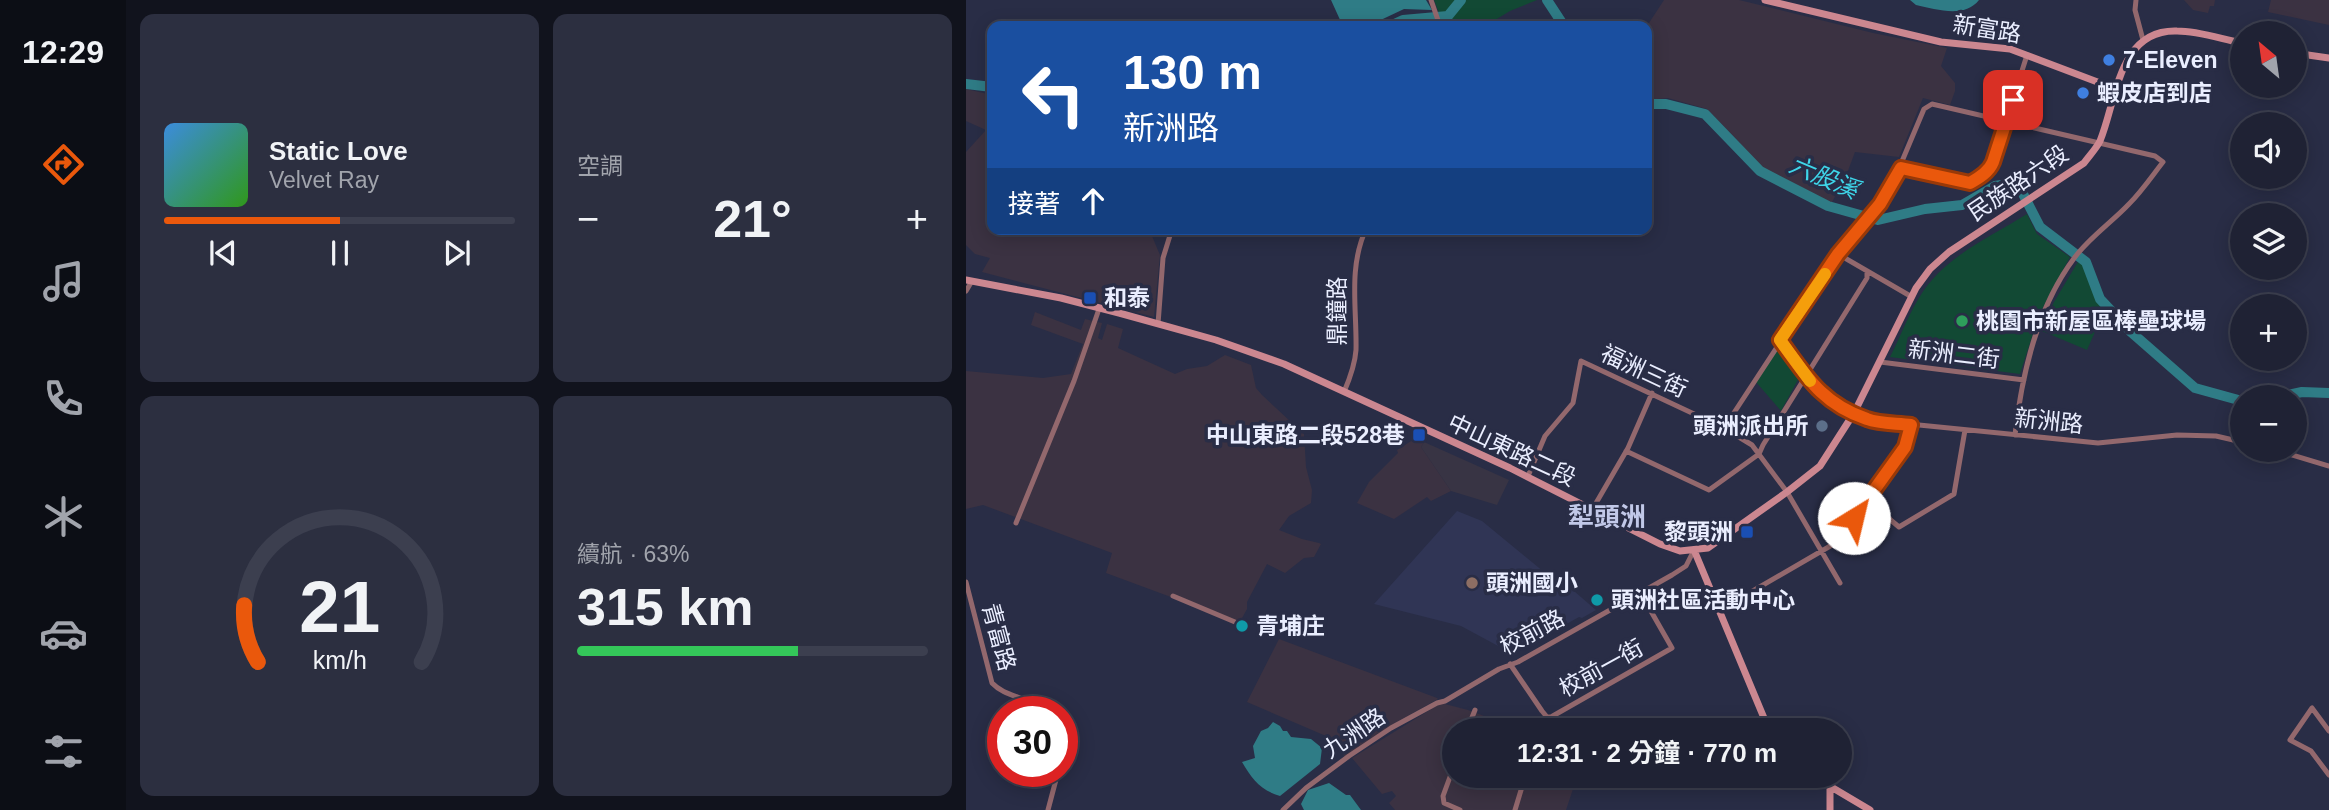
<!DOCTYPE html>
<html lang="zh-TW">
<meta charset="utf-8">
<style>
:root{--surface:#1f2234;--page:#2c2f40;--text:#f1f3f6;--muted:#a1a4ac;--line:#3c3f4f;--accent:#ea580c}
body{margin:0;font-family:Arial,"Noto Sans TC",sans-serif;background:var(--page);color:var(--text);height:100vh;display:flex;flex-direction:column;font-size:26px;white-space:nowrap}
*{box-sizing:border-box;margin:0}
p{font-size:23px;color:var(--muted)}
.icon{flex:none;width:38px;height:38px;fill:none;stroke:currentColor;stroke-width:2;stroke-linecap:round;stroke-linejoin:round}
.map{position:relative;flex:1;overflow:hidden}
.panel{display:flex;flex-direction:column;gap:14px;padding:14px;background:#11131d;width:840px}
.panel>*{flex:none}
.guide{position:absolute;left:21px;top:21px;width:665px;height:214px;border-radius:14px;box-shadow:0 4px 18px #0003,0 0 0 2px var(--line);background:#1a4fa0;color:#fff;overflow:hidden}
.needle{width:46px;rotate:331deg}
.buttons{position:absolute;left:1264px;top:21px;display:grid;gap:14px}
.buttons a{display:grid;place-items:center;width:77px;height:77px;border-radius:50%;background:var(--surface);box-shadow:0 4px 18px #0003,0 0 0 2px var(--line);font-size:35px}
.speed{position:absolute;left:21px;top:696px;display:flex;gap:14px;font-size:35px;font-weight:700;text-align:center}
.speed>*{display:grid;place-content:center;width:91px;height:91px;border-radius:50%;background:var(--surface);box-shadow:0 4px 18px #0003,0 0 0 2px var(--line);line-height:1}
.speed .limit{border:10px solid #d22;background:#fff;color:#111}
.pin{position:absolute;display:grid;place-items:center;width:60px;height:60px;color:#fff;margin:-30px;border-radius:14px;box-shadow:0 4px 10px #0006}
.me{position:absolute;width:77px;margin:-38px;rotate:36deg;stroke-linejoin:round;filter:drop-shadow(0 0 5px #0008)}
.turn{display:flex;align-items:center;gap:24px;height:147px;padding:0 21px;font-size:32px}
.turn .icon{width:91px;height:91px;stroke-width:2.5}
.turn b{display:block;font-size:49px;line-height:60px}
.then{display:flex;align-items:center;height:66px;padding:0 21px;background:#0003;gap:14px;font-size:26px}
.big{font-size:52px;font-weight:700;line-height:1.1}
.panel .card{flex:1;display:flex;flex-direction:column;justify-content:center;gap:10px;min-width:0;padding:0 24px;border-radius:14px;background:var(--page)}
.panel .dial{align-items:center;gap:0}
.dial svg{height:182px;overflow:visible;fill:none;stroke:var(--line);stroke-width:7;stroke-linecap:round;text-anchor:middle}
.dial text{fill:var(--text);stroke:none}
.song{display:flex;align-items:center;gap:21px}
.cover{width:84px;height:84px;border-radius:10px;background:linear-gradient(135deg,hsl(210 70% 55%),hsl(110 70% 35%))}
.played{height:7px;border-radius:4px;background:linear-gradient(90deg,var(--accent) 50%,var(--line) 50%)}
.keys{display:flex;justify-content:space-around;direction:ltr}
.heat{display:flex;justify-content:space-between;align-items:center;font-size:38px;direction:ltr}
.charge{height:10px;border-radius:5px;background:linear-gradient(90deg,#34c759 63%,var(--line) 0)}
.panel .tiles{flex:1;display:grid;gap:14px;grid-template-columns:repeat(2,1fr)}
.trip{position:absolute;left:476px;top:718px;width:410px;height:70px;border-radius:35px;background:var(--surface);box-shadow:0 4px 18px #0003,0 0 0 2px var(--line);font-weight:700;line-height:70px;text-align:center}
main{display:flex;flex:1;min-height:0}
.menu{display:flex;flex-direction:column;width:126px;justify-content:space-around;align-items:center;background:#0c0e15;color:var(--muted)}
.menu .icon{width:49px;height:49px}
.menu .on{color:var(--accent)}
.menu b{font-size:32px;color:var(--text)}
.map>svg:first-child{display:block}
.commercial{fill:#383444}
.industrial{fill:#3b3242}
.built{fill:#303555}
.green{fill:#124934}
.water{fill:#2f7c86}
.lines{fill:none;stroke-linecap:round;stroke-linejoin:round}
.river{stroke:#2f7c86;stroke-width:10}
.street{stroke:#93686d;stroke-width:5}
.secondary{stroke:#cc8790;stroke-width:7}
.route-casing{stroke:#983908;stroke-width:18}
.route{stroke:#ea580c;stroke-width:12}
.slow{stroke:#f59e0b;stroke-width:12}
.shop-dot{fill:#3f7fe0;stroke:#292d46;stroke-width:2.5}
.transit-dot{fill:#1a4fb4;stroke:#292d46;stroke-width:2.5}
.leisure-dot{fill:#2e9e5b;stroke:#292d46;stroke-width:2.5}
.service-dot{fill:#5c6f8a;stroke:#292d46;stroke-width:2.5}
.education-dot{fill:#8d6e63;stroke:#292d46;stroke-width:2.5}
.culture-dot{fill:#0f9aa8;stroke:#292d46;stroke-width:2.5}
.labels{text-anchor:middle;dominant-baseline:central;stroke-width:7;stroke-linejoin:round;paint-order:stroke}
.street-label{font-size:23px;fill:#eaeeff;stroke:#292d46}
.poi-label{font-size:23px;font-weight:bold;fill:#eaeeff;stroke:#292d46;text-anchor:start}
.water-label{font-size:24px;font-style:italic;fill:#3ed6e9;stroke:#292d46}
.quarter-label{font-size:26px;font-weight:bold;fill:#c1c8e8;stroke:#292d46}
</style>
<main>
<nav class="menu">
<b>12:29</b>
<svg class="icon on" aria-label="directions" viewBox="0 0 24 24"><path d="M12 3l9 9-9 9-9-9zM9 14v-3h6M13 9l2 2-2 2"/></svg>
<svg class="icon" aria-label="music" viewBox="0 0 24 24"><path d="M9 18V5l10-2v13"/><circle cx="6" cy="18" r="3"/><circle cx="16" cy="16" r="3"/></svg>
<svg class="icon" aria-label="phone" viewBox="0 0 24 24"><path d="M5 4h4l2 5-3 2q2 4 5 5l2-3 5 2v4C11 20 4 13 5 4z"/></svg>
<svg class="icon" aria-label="climate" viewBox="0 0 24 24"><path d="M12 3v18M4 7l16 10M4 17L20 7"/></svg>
<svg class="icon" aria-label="car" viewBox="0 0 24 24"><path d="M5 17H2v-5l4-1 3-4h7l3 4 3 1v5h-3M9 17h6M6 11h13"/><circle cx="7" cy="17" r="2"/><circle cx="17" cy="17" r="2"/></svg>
<svg class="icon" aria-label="filters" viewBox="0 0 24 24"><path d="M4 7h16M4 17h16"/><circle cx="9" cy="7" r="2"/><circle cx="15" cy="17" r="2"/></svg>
</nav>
<section class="panel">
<div class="tiles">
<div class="card">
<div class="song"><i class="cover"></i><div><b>Static Love</b><p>Velvet Ray</p></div></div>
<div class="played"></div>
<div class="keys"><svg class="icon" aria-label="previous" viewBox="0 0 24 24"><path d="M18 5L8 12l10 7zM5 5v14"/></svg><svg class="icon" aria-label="pause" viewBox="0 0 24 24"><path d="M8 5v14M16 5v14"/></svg><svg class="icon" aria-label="next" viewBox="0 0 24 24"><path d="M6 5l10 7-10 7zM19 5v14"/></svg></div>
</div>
<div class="card"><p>空調</p>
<div class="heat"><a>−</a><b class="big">21°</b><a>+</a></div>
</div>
<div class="card dial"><svg viewBox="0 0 100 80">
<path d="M14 69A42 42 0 1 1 86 69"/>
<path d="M14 69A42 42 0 0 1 8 44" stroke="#ea580c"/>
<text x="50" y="56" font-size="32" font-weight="700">21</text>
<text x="50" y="72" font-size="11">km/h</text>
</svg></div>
<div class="card"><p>續航 · 63%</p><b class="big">315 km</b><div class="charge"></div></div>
</div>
</section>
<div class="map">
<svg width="1363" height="810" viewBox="0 0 1363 810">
<rect width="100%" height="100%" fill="#292d46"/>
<path class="commercial" d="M458 442 543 480 531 505 485 491 455 447Z"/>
<path class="industrial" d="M698 0H773L907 33 981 48 975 66 989 83V91L984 105 957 98 933 157 889 152 880 176 865 204 797 171 781 155 773 142 741 109 702 98 681 100V26Z
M1218 0H1249L1248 6H1244L1242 13 1227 10Z
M1305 0H1363V25L1302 12Z
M0 89 26 95V229H183L194 255 188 317 16 272 24 258 9 254 0 245V152L20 130 0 121Z
M69 312 115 330 119 319 136 323 132 338 136 340 141 324 157 329 152 348 209 374 221 369 241 366 259 355 285 365 290 388 296 395 338 434 340 467 346 490 345 503 323 516 313 530 336 539 353 543 355 544 348 557 338 558 319 573 301 564 281 602V609L275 620H267L140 573 146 553 17 505 0 509V371L77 378 105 374 117 344 65 325Z
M450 438 458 442 455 447 485 491 465 501 461 497 428 519 391 503 403 482 432 453 431 450Z
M313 639 471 698 472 699 431 722 379 757 360 736 281 702Z
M475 703 502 710 542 725 545 730H488V775H604L610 780 600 810H429L423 803 430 796 426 791 416 794 386 758Z"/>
<path class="built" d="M491 511 516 521 584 577 581 581 595 592 601 585 630 610 616 618 613 617 547 654 495 626 408 604Z"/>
<path class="green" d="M468 0H571L544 11 519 26H478Z
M1061 214 1071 234 1104 257 1073 315 1054 374 924 357C937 332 947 301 966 280 991 251 1029 234 1061 214Z
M1113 260 1121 269 1141 316 1140 319 1136 316 1121 350 1076 331 1088 302Z
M812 349 817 350 834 376 815 411 790 382Z"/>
<path class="water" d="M365 0H460L466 10 438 9 402 26H382L375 22Z
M944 0H1013C998 19 970 9 950 5Z
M307 722 314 726 317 731H321L325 737 345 739 356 748 354 764 314 796C294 790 286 779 276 762L289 758 287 746 295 731 302 728Z
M363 783 380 795H384L395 810H338L335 804 342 790Z"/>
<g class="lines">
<path class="river" d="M581 0 598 26
M424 26 437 20 482 16 495 0
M0 84 26 87
M681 104H700L739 114 794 171 862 206 912 220 959 209 996 205 1029 186 1042 184 1055 190 1074 227 1120 262 1134 299 1165 332 1229 388 1276 401
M1313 397 1336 392 1363 393"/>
<path class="street" d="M465 0 474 26
M1170 0 1169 10 1177 40
M935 168 1004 182 1024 169 1027 162 1061 55
M872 254 946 297
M0 291 6 281
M192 324 197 258 206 229
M814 340 851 390 868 402 903 420 1132 443 1211 435 1250 436 1276 442
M914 362 1058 380
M378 392C384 378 389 365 390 350 391 309 382 268 400 229
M758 428 872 254 914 204 926 185 958 109 966 104 1189 156 1197 162C1186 176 1176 191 1163 204 1146 222 1124 237 1109 257 1071 307 1056 373 1049 435
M1310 450 1363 466
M660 451 743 490 793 454 797 445 901 278V271
M562 476 579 436 607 403 615 361 758 428 786 445 821 492 874 583
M901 500 933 527 988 494 999 430
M626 510 662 448 686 393
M50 523 108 381 133 309
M0 582 26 683C40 698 64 696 77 712
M207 596 269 622
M754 610 866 545 939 447 945 425
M544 664 576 711 581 717H585L706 648 674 592
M501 730 509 710
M1363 731 1346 708 1324 740 1345 751 1363 775
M96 734 101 740 96 757
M488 766 477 796 478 803 494 810
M82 810 92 772
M317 810 340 788 383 756 425 728 471 703 479 701 533 669 552 662 706 575 720 566 728 550
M549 810 559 777 555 775"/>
<path class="secondary" d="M799 0 975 42 1044 49 1150 89
M1328 53 1363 58
M0 280 95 298 153 313 250 340 318 364 544 468 694 544 714 551 742 548 821 492 854 466 888 413 950 288 964 269 983 252 1118 163C1123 156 1130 149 1134 141 1151 100 1152 29 1211 31 1233 31 1255 39 1276 43
M728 550 803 730
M845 775 904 810
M864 787V810"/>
</g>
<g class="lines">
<defs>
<path id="route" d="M888 518 939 447 945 425C931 423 914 424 901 419 856 404 840 376 814 340L872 254 914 204 935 168 1004 183C1013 178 1023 172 1027 162L1047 100"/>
</defs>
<use href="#route" class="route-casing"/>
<use href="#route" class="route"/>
<path class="slow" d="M844 381 814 340 859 274"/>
</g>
<g class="shop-dot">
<circle cx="1143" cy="60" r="7"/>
<circle cx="1117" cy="93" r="7"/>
</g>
<g class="transit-dot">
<rect x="117" y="291" width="14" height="14" rx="3.5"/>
<rect x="446" y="428" width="14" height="14" rx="3.5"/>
<rect x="774" y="525" width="14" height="14" rx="3.5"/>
</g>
<circle class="leisure-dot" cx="996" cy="321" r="7"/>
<circle class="service-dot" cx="856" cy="426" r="7"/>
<circle class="education-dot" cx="506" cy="583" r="7"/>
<g class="culture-dot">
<circle cx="631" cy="600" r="7"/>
<circle cx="276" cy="626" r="7"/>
</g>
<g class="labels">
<g class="street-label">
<text transform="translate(1021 29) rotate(9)">新富路</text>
<text transform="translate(1052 183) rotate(-34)">民族路六段</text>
<text transform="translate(371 311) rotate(-90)">鼎鐘路</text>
<text transform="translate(988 354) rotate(7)">新洲二街</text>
<text transform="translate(678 371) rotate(25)">福洲三街</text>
<text transform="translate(1083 421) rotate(6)">新洲路</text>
<text transform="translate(546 450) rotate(25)">中山東路二段</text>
<text transform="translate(566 632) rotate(-28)">校前路</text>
<text transform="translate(33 637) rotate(75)">青富路</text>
<text transform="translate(635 668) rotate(-29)">校前一街</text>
<text transform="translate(388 733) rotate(-34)">九洲路</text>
</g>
<g class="poi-label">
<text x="1157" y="60">7-Eleven</text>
<text x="1131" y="93">蝦皮店到店</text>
<text x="138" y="298">和泰</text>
<text x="1010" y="321">桃園市新屋區棒壘球場</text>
<text x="842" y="426" text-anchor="end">頭洲派出所</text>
<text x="439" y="435" text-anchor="end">中山東路二段528巷</text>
<text x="767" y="532" text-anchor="end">黎頭洲</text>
<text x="520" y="583">頭洲國小</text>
<text x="645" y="600">頭洲社區活動中心</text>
<text x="290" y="626">青埔庄</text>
</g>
<g class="water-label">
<text transform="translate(858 177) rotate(23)">六股溪</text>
</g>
<g class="quarter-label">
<text x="641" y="517">犁頭洲</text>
</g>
</g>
</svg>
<div class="buttons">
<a><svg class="needle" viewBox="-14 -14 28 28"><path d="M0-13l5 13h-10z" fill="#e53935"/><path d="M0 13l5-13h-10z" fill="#a1a4ac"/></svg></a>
<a><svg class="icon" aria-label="sound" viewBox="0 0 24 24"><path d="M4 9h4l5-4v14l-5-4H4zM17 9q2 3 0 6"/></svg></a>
<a><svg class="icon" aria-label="layers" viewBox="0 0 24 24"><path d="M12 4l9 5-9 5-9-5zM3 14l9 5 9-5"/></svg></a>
<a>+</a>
<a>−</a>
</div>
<div class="speed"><div class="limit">30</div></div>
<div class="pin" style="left:1047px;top:100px;background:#d93025"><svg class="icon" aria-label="arrive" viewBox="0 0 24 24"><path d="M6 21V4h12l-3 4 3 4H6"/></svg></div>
<svg class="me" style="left:888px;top:518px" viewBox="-20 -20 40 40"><circle r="19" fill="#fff"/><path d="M0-13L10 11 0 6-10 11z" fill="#ea580c"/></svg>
<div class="trip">12:31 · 2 分鐘 · 770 m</div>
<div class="guide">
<div class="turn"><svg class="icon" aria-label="left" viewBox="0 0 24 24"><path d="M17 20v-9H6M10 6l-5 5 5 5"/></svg><div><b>130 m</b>新洲路</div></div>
<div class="then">接著<svg class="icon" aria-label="ahead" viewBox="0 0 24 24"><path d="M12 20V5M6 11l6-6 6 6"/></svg></div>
</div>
</div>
</main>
